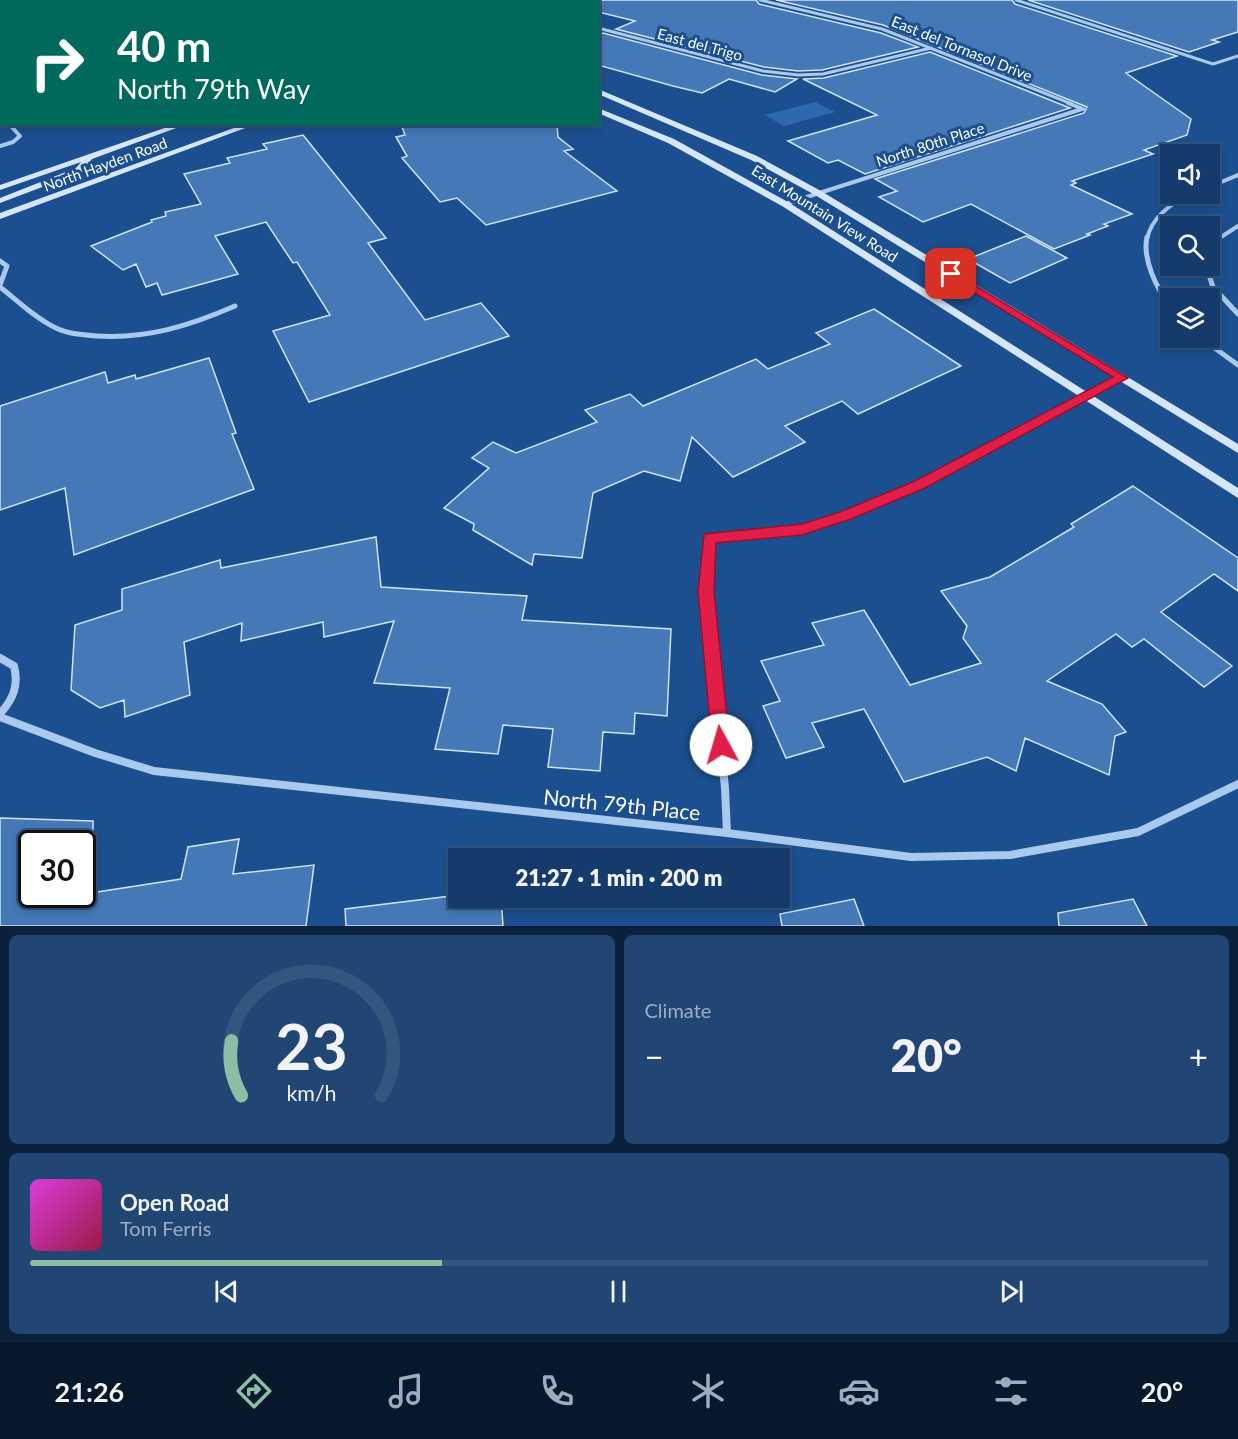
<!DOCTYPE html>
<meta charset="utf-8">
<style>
:root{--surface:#143b6b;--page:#214673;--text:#f1f3f6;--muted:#9dadc1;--line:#33557e;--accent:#8abfa5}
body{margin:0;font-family:Lato,sans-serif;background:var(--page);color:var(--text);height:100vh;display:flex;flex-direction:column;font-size:22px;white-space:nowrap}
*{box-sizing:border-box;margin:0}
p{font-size:20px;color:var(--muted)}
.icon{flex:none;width:33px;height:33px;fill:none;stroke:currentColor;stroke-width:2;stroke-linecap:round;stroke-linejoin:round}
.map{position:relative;height:926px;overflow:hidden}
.sheet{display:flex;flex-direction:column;gap:9px;padding:9px;background:#0b203b;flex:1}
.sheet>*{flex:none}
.guide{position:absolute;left:0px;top:0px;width:600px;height:126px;box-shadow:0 3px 9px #0003,0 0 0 2px var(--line);background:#00695c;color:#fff;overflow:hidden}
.tools{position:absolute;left:1160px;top:144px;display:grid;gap:12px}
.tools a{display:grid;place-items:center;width:60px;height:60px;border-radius:0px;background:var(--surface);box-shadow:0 3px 9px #0003,0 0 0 2px var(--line);font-size:30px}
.speed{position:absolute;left:18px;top:830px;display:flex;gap:12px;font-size:30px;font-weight:700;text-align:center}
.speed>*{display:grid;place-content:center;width:78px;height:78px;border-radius:50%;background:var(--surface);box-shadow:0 3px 9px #0003,0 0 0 2px var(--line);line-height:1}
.speed .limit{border:3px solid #111;border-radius:9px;background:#fff;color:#111}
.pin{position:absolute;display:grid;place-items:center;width:51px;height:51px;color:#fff;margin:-26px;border-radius:12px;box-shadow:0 3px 9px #0006}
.me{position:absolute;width:66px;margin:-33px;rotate:354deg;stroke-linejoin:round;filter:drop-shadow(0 0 4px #0008)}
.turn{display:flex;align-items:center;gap:21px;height:126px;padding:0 18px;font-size:27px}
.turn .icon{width:78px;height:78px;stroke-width:2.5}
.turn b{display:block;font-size:42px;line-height:51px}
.big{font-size:45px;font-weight:800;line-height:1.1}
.sheet .tile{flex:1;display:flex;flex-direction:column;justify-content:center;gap:9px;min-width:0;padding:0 21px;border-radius:9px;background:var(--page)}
.sheet .dial{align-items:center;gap:0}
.dial svg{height:156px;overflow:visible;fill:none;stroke:var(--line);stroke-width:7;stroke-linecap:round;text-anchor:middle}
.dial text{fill:var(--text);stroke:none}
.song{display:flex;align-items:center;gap:18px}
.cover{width:72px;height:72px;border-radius:9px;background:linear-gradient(135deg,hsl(300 70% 55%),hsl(340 70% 35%))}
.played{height:6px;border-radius:3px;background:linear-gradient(90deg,var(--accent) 35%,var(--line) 35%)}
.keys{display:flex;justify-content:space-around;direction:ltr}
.heat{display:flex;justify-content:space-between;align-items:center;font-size:33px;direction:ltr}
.sheet .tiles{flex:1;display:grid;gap:9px;grid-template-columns:1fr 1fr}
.tile:last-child{grid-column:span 2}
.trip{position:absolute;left:448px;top:848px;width:342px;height:60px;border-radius:0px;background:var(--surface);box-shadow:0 3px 9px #0003,0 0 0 2px var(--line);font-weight:800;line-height:60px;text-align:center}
.tabs{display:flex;height:96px;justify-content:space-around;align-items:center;background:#08182b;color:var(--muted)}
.tabs .icon{width:42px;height:42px}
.tabs .on{color:var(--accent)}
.tabs b{font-size:27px;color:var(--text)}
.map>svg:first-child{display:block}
.green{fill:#2e69ad}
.building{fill:#4478b7;stroke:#cfe3fa;stroke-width:1.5}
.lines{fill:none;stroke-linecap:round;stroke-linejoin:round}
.minor-far4{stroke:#a9c9ee;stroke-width:3}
.minor-far3{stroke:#a9c9ee;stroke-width:4}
.minor-far2{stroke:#a9c9ee;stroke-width:5}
.minor-far1{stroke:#a9c9ee;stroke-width:7}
.minor{stroke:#a9c9ee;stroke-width:8}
.secondary{fill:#d6e6fa;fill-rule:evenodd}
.route{fill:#e11d48;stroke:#92132f;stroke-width:1.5}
.labels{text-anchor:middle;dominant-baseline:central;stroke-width:6;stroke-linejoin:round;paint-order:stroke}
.far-street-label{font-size:15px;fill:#fff;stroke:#1b4f8f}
.near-street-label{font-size:21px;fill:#fff;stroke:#1b4f8f}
</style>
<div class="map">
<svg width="1238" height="926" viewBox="0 0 1238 926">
<rect width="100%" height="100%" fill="#1b4f8f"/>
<path class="green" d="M815 102 835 112 784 126 765 115Z"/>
<path class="building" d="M603 0H756L759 4 881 33 918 47 822 70 798 71 764 67 616 29 635 21 598 12V3Z
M776 0H1012L1015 4 1177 56 1126 73 1191 119 1187 135 1144 150 1153 154 1072 181 1076 183 1071 185 1132 214 1104 224 1108 226 1087 234 1090 235 1054 249 971 204 923 222 879 197 897 191 875 179 1084 113 1087 107 883 25Z
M1028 0H1238V32L1212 40 1219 42 1189 52Z
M603 33 762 75 797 79 775 92 729 79 702 93 673 86 598 65V35Z
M930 52 1070 108 865 174 838 160 828 163 788 141 877 115 803 79 824 78Z
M421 124H557L558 137 573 149 564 151 617 191 486 225 457 198 440 202 402 158 407 156 396 137 405 135 402 127Z
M303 135 386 238 368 243 425 320 481 303 509 336 309 402 273 331 330 315 297 262 293 263 266 222 215 236 238 274 162 295 157 283 146 287 136 264 123 270 91 246 152 222 151 220 166 216 165 212 201 204 184 174 230 163 227 158 267 149 263 144Z
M1026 236 1067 258 1010 283 968 259Z
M874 309 961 366 858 414 842 401 785 426 805 442 733 477 692 437 680 481 644 471 593 493 582 558 534 554 532 565 473 530 474 524 444 508 489 468 472 458 493 442 516 453 597 422 585 410 630 394 643 406 756 359 768 369 830 344 816 333Z
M209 358 236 433 232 434 254 489 74 555 65 488 0 510V406L105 372 108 383 135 375 136 379Z
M1133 486 1238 558V591L1214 574 1161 612 1232 666 1204 687 1144 639 1132 647 1116 634 1047 681 1102 704 1126 732 1115 736 1109 775 1025 738 1016 771 987 757 904 782 864 709 812 723 824 747 786 758 763 706 780 701 761 661 824 645 812 623 864 610 910 685 981 663 963 638 967 626 941 591 990 577 1074 527 1071 524Z
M376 537 381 587 527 596 522 620 671 629 667 716 635 713 634 734 603 732 600 771 548 767 553 729 503 725 498 754 435 749 450 688 374 683 394 621 324 637 323 622 241 641 242 623 184 642 190 695 125 717 124 700 100 708 71 690 75 625 122 610V589L220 560 221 568Z
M0 818 93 821V843H32V894H60L58 898 181 879 188 847 239 839 233 874 314 865 306 926H0Z
M459 895 501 897 503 926H346L345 909Z
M854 899 864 926H782L780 914Z
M1133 899 1147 926H1059L1058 913Z"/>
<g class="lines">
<path class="minor-far4" d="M760 0 882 29 1072 104
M1016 0 1213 64 1238 56
M598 28 763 71 798 75 823 74 931 48"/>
<path class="minor-far3" d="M1068 103 1083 109
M0 146 13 142 20 136 9 124
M1209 187 1238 175
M785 204 1082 109
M1147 239C1152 216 1171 203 1192 194
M1218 239 1238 226"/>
<path class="minor-far2" d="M1147 237C1142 259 1157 289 1170 306
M1209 246 1219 237
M0 261 7 266 0 285
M1206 266 1213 287 1238 314
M0 287C18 301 35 318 56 328 68 334 83 335 97 336 147 339 189 326 235 306
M1201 338 1238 365
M1057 412 1122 378"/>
<path class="minor-far1" d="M710 637 706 592 709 538 802 529 846 515 920 484 1060 411"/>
<path class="minor" d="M710 635 725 788 727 833
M0 658 14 666C19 686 13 699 0 714
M0 717 95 753 154 771 727 833 911 857 1010 855 1138 832 1238 784"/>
<path class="secondary" d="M299 0H305L306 2H301Z
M334 0H341L342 2H336Z
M541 0H548L539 2Z
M594 0H601L592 2Z
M598 89 757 156 821 191 1238 444V453L815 195 751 160 598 94Z
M598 108 674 139 788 202 1238 488V498L782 206 668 143 598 113Z
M176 124H187L92 159 82 172 0 203V198L76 168 81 162 0 190V185Z
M245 124H256L0 219V213Z"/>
</g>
<path class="route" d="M951 271 1128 378 925 488 851 519 802 535 716 543 714 592 730 745 727 751 721 753 714 751 712 745 698 592 704 534 802 524 840 512 915 481 1113 377 947 276 945 274Z"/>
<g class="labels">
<g class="far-street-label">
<text transform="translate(700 44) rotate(15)">East del Trigo</text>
<text transform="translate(962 48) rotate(22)">East del Tornasol Drive</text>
<text transform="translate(930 144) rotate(-18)">North 80th Place</text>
<text transform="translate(105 164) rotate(-20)">North Hayden Road</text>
<text transform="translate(825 213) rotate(32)">East Mountain View Road</text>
</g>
<g class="near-street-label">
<text transform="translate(622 804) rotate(6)">North 79th Place</text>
</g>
</g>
</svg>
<div class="tools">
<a><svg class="icon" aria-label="sound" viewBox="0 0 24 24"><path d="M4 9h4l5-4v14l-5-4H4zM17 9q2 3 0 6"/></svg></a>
<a><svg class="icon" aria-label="search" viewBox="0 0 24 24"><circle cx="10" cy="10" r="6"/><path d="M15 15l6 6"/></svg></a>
<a><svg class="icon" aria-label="layers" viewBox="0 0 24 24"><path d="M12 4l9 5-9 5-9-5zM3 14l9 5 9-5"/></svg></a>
</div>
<div class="speed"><div class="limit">30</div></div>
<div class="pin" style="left:951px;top:274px;background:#d93025"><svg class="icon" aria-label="arrive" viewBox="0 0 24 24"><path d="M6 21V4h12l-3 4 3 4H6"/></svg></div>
<svg class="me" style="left:721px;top:745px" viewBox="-20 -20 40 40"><circle r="19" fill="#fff"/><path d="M0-13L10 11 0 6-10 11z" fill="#e11d48"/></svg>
<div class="trip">21:27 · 1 min · 200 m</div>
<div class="guide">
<div class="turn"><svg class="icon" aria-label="right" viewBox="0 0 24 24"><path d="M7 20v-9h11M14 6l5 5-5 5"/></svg><div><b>40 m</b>North 79th Way</div></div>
</div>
</div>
<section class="sheet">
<div class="tiles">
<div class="tile dial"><svg viewBox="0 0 100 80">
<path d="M14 69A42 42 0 1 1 86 69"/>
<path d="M14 69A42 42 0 0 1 9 41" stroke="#8abfa5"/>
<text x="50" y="56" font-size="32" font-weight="700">23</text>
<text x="50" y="72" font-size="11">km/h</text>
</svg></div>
<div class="tile"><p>Climate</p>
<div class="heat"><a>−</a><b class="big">20°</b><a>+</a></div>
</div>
<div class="tile">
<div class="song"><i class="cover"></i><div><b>Open Road</b><p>Tom Ferris</p></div></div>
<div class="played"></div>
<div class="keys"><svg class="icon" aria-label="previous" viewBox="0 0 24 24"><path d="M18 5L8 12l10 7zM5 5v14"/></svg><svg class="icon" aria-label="pause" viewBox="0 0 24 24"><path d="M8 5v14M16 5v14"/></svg><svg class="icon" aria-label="next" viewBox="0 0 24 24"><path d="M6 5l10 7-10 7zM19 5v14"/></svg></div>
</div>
</div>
</section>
<nav class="tabs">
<b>21:26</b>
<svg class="icon on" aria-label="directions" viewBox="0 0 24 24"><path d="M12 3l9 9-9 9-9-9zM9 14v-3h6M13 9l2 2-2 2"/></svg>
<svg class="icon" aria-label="music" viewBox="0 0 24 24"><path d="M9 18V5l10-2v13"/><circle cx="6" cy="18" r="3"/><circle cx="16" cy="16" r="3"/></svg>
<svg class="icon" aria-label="phone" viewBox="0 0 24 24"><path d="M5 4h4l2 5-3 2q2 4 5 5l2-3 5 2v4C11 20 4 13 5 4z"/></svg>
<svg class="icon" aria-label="climate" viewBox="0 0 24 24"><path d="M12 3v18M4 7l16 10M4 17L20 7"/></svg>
<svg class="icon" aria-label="car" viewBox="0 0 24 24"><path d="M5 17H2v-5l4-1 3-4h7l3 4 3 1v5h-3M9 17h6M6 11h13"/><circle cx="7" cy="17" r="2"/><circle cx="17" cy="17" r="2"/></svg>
<svg class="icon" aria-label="filters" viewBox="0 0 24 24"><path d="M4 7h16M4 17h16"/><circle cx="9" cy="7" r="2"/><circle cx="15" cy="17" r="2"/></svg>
<b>20°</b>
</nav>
